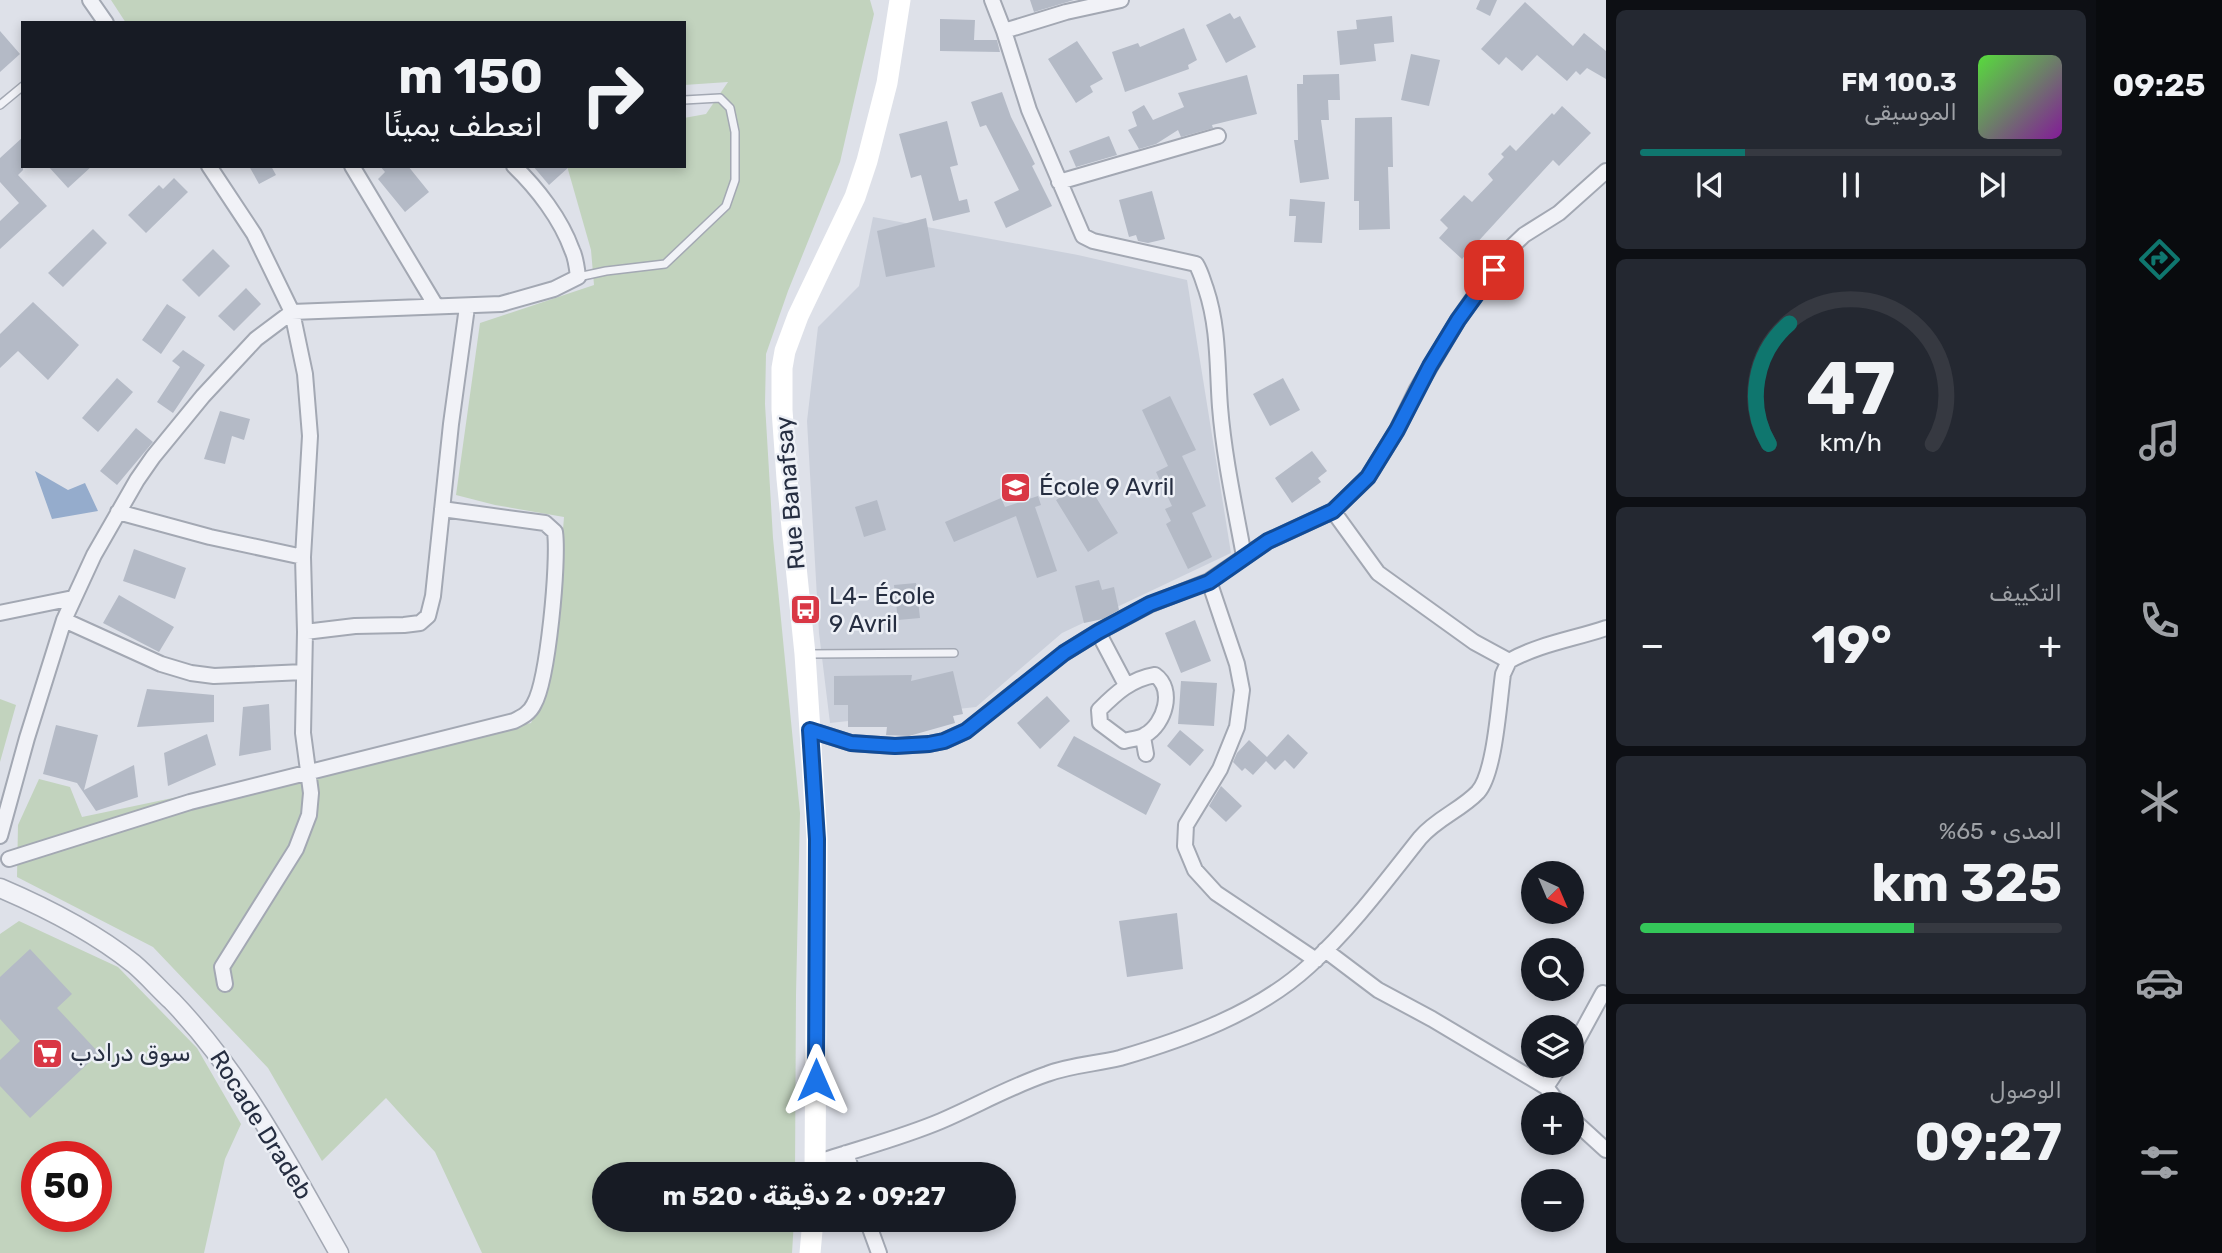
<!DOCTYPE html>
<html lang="ar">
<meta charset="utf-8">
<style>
:root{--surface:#171b24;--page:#242831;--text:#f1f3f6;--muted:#9ea1a6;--line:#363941;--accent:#0f766e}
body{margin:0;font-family:Rubik,Cairo,sans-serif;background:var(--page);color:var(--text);direction:rtl;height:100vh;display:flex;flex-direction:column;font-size:26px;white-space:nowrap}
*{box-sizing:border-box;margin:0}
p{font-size:23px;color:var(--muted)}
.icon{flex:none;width:38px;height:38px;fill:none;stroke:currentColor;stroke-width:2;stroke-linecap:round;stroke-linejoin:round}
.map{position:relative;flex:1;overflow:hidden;direction:ltr}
.details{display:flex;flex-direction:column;gap:10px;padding:10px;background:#0d0f14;width:490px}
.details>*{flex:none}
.banner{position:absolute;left:21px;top:21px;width:665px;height:147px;border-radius:0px;box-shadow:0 4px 10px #0003;direction:rtl;background:#171b24;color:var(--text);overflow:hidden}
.needle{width:46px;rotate:136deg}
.controls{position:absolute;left:1521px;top:861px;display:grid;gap:14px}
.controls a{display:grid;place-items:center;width:63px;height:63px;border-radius:50%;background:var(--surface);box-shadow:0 4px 10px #0003;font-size:35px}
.speed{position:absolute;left:21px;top:1141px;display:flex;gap:14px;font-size:35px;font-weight:700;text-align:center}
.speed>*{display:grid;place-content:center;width:91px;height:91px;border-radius:50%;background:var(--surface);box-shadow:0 4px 10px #0003;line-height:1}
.speed .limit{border:10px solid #d22;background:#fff;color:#111}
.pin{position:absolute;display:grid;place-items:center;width:60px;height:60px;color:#fff;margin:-30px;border-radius:14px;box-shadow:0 4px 10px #0006}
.me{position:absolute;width:77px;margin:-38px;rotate:0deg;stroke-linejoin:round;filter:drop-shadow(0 0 5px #0008)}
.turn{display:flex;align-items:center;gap:24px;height:147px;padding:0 28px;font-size:32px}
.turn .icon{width:91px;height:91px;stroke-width:2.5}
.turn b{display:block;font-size:49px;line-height:60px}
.big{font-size:52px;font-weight:700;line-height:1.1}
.details .widget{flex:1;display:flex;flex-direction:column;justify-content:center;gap:10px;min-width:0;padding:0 24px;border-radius:10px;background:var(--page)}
.details .dial{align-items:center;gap:0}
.dial svg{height:182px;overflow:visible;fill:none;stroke:var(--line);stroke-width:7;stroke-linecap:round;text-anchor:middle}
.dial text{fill:var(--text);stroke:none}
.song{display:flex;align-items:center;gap:21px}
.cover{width:84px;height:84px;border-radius:10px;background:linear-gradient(135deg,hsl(110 70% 55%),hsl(290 70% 35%))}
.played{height:7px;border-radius:4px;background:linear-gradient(90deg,var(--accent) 25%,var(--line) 25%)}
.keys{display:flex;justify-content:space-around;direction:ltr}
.heat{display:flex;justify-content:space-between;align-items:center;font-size:38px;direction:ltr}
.charge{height:10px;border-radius:5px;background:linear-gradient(90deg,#34c759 65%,var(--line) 0)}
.trip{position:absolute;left:592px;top:1162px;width:424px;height:70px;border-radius:35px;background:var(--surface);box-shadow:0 4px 10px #0003;font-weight:700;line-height:70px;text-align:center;direction:rtl}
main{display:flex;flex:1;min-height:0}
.tab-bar{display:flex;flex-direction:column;width:126px;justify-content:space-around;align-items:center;background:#090b0e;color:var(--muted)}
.tab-bar .icon{width:49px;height:49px}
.tab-bar .selected{color:var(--accent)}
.tab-bar b{font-size:32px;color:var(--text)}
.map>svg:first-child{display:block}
.built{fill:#cbd0db}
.green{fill:#c2d3be;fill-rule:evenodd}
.water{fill:#95accc}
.building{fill:#b4bac6}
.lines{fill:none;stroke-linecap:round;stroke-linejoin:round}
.service-casing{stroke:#a3a8b3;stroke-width:10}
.minor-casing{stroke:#a3a8b3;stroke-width:18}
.tertiary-casing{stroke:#a3a8b3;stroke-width:21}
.service{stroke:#f1f2f7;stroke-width:7}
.minor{stroke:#f1f2f7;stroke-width:14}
.tertiary{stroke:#f1f2f7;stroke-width:18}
.secondary{stroke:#fff;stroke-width:21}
.route-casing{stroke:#114b97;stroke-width:18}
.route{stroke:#1a73e8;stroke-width:12}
.labels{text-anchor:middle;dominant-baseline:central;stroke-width:5;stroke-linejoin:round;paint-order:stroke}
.poi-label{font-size:24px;fill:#262e41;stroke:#edf0f6;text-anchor:start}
.street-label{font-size:24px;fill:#262e41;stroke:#edf0f6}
</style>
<main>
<nav class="tab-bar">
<b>09:25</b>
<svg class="icon selected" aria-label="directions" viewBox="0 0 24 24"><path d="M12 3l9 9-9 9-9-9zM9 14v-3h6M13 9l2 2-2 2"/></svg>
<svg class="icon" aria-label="music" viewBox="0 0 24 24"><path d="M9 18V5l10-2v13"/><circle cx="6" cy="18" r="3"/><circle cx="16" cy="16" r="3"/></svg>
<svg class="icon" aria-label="phone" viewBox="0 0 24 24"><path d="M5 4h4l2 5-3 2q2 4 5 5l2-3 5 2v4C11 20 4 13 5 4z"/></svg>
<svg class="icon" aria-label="climate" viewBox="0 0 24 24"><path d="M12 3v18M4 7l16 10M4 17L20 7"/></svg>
<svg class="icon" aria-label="car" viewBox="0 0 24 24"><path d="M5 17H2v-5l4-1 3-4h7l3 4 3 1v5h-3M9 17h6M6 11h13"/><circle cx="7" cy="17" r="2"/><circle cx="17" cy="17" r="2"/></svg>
<svg class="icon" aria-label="filters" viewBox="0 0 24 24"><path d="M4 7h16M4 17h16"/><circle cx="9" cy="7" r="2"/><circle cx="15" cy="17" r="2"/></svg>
</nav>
<section class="details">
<div class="widget">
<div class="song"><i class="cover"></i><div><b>100.3 FM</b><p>الموسيقى</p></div></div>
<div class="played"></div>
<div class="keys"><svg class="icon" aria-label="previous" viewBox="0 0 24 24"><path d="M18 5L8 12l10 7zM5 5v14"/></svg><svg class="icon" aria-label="pause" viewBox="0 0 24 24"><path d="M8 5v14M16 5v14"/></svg><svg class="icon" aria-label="next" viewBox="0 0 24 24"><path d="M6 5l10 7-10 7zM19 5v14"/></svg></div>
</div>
<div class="widget dial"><svg viewBox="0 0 100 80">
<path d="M14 69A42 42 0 1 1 86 69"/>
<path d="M14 69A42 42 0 0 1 23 16" stroke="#0f766e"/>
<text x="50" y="56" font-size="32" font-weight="700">47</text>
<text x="50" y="72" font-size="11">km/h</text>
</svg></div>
<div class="widget"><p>التكييف</p>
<div class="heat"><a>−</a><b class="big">19°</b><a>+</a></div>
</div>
<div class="widget"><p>المدى · 65%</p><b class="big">325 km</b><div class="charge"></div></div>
<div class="widget"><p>الوصول</p><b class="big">09:27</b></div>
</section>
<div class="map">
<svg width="1606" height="1253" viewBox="0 0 1606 1253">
<rect width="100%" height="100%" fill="#dee1e9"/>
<path class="built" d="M873 217 1078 255 1187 280 1231 553 1062 633 976 707 830 723 819 633 807 421 818 327 859 286Z"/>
<path class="green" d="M111 0H870L874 14 840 162 788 291 766 354 765 404 773 538 800 813 796 995 795 1174H604V1220H794L792 1253H482L435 1152 386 1098 322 1161 268 1068 153 947 17 877 18 825 39 779 70 787 82 817 531 723 552 673 564 517 495 505 456 495 480 323 594 285 591 250 567 166H684V118L706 114 728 82 684 85V23H126Z
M0 699 16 705 0 762Z
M19 921 118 967 197 1048 241 1124 225 1159 204 1253H0V934ZM37 1157H96V1216H37Z"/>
<path class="water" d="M35 471 68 490 85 483 98 511 52 519Z"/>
<path class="building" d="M1030 0H1074L1034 12Z
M1480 0H1497L1490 16 1476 9Z
M1525 2 1573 46 1584 33 1606 51V79L1587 68 1580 75 1576 71 1567 81 1537 55 1522 71 1506 57 1499 65 1481 49Z
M1230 13 1234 19 1240 16 1256 47 1226 63 1206 25Z
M1392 16 1394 42 1374 44 1376 61 1340 65 1337 31 1357 29 1356 20Z
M940 19 975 20 974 40H997L1000 52 940 51Z
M1184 28 1197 60 1188 65 1189 69 1125 92 1112 52 1138 43 1140 47Z
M0 31 20 54 0 72Z
M1077 41 1103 79 1090 86 1093 92 1076 103 1048 59Z
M1411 54 1440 60 1429 106 1401 100Z
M1339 74 1340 100H1328L1329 120H1321L1329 179 1300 183 1294 140H1298L1297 84H1303V75Z
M1247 75 1257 114 1212 125 1213 128 1181 137 1178 130 1156 144 1139 149 1128 130 1137 126 1132 112 1144 105 1153 120 1184 107 1178 93Z
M1002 92 1011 117 1035 164 1032 166 1052 206 1006 228 994 202 1019 190 986 125 980 127 971 102Z
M1562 106 1591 133 1559 166 1553 160 1462 259 1439 238 1448 228 1440 220 1464 195 1472 202 1493 180 1488 174 1504 157 1501 154 1510 145 1516 151 1552 113 1554 115Z
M1392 117 1393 167H1388L1390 229 1359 230V201H1354L1355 118Z
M947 121 958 165 950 167 959 201 967 199 970 212 933 221 921 175 911 178 899 134Z
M1109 136 1117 155 1076 167 1069 151Z
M23 137V170L18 175 47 206 0 249V221L19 203 0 182V158Z
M48 166H92L68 188Z
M249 166H271L276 175 259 184Z
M380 166H408L429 192 405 212 378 179 385 172Z
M533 166H570L549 185Z
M174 178 188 192 146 233 128 215 159 185 163 189Z
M1152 191 1165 239 1148 243 1138 241 1136 235 1129 237 1119 200Z
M1290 199 1325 202 1322 243 1294 242 1296 216H1289Z
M926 218 935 267 886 277 877 231Z
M93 229 107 243 63 287 48 273Z
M213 249 230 266 199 297 182 280Z
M246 288 261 304 234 331 218 316Z
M33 302 79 345 48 380 18 351 0 368V334Z
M167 304 186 317 161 354 142 340Z
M183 350 205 365 173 413 157 402 180 367 172 361Z
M117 378 133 392 98 432 82 418Z
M1283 378 1300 410 1270 426 1253 394Z
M1170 396 1196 450 1182 456 1206 506 1192 513 1212 557 1188 569 1166 524 1171 521 1165 509 1172 506 1156 472 1168 466 1142 410Z
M220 411 250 419 244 440 232 436 225 464 204 459Z
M136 428 153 442 117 485 100 471Z
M1312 451 1327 471 1318 478 1321 482 1292 503 1275 478Z
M1086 481 1118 533 1088 552 1056 500Z
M1038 496 1041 505 1035 507 1057 571 1037 578 1016 516 954 542 945 522 1001 498 1005 507Z
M877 500 886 530 864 537 855 507Z
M134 549 186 568 175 599 123 581Z
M1099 580 1102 590 1114 587 1119 610 1103 619 1084 623 1075 586Z
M916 583 920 618 898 620 894 585Z
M119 595 174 627 159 652 103 623Z
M1195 620 1211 661 1181 673 1165 633Z
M953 671 963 714 953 716 955 723 909 736 886 735 887 727H848V705H834V676L912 675 911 681Z
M1181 681 1217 683 1214 726 1178 724Z
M147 689 214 695V722L137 727Z
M1047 696 1070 721 1040 749 1017 723Z
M269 704 271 750 239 756 243 707Z
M56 725 98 735 84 790 134 765 138 797 96 811 77 783 43 774Z
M1180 730 1204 750 1190 766 1167 746Z
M207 734 216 765 168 786 164 753Z
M1288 734 1308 753 1294 769 1285 760 1275 770 1266 761 1253 775 1245 768 1242 771 1233 762 1237 753 1249 740 1267 757Z
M1074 736 1161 784 1146 815 1057 766Z
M1221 786 1242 806 1226 822 1209 806Z
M1177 913 1183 969 1127 977 1119 921Z
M30 949 72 994 57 1008 99 1053 30 1118 0 1086V1060L20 1041 0 1019V977Z"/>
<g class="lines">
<defs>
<path id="service" d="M0 105 23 86
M578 277 606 271 665 264 726 206 735 180V132L730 108 720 98 684 100
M808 654 954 653"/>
<path id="minor" d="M90 0 106 23
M992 0 1004 31 1029 110 1083 236 1093 241 1196 264C1201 272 1203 281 1206 289 1219 328 1217 367 1220 407 1224 457 1235 507 1244 556
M1004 31 1066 12 1121 0
M209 166 254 234 292 312 305 374 310 436 303 557 305 632 303 733 311 793 309 815 296 849 222 967 225 984
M352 166 436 306
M1059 182 1218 136
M1333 511 1378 573 1474 642 1509 661
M118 512 210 537 303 557
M1209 581 1237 664 1242 690 1237 727 1220 769 1186 825 1185 846 1195 870 1216 893 1316 960
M0 613 73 598
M64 620 161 664 191 673 214 676 304 672
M305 632 355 626 404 625 420 623 428 616 433 596 451 424 467 307
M1098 632 1126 685
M1155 675C1175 689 1165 724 1145 735 1139 739 1131 739 1124 741L1100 723 1099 710C1116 693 1131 679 1155 675Z
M810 730 851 743 895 746 929 744 944 741 966 731 1064 653 1098 632 1149 605 1209 581 1268 541 1333 511 1368 477 1397 430 1417 389 1458 320 1505 253 1524 235 1559 213 1606 171
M1143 737 1146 754
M0 836 27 738 64 620 94 555 137 480 153 457 203 396 256 339 292 312 501 304 554 289 578 277C577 268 576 258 572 250 561 219 537 188 514 166
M9 859 190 802 514 721C522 717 530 713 534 704 548 680 559 561 555 532L545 523 442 509
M1325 950 1378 990 1432 1019 1546 1087 1559 1104
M1572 1050 1603 993
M1546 1087 1560 1066
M1572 1119 1606 1150
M846 1153 853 1174
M816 1163C857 1149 901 1138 941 1121 978 1105 1009 1087 1047 1074 1071 1065 1096 1064 1120 1058 1185 1039 1258 1013 1309 966 1351 928 1385 882 1420 838 1437 818 1461 810 1478 792 1495 773 1499 702 1503 674L1509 661C1539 644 1574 639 1606 628
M867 1220 879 1253"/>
<path id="tertiary" d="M0 888C47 908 94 932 134 964 147 975 159 989 172 1001 243 1075 289 1165 339 1253"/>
</defs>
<use href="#service" class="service-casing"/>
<use href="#minor" class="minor-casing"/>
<use href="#tertiary" class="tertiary-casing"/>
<use href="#service" class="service"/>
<use href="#minor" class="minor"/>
<use href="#tertiary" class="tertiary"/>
<path class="secondary" d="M815 1174 817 839 805 654 787 479 782 410V368L785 351 798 316 855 197 867 161 887 83 900 0
M810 1253 813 1220"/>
</g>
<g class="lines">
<defs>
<path id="route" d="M816 1080 817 839 810 730 851 743 895 746 929 744 944 741 966 731 1064 653 1098 632 1150 604 1209 582 1268 541 1333 511 1368 477 1397 430 1430 366 1458 320 1494 270"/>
</defs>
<use href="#route" class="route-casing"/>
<use href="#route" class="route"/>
</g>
<defs>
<symbol id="school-square" viewBox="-11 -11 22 22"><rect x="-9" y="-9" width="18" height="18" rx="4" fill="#d93745" stroke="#edf0f6"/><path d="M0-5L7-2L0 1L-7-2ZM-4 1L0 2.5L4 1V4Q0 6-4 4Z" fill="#fff"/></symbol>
<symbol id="bus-square" viewBox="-11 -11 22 22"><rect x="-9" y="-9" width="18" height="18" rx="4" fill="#d93745" stroke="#edf0f6"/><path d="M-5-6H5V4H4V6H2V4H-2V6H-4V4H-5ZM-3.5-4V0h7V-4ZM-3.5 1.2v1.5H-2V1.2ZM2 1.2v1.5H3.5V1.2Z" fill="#fff"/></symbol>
<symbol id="supermarket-square" viewBox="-11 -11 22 22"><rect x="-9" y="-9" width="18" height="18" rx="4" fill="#d93745" stroke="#edf0f6"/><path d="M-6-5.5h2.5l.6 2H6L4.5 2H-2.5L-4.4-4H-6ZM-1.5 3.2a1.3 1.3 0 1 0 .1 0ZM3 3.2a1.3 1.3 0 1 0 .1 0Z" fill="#fff"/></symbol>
</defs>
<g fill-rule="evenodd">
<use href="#school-square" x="998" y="470" width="35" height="35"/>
<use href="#bus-square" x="788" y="592" width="35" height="35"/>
<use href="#supermarket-square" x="30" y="1036" width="35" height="35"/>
</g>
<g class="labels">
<g class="poi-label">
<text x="1039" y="487">École 9 Avril</text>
<text x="829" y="596">L4- École<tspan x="829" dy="28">9 Avril</tspan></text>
<text x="70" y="1053">سوق درادب</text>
</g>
<g class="street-label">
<text transform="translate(790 493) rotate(-95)">Rue Banafsay</text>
<text transform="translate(261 1125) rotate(58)">Rocade Dradeb</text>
</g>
</g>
</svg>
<div class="controls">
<a><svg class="needle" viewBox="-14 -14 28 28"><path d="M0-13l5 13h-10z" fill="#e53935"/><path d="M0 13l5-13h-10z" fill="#9ea1a6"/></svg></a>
<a><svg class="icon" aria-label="search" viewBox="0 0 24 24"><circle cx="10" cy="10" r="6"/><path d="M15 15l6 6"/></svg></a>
<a><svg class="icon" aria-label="layers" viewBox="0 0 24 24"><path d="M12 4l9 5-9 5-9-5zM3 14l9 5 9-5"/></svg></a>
<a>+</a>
<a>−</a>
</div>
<div class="speed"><div class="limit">50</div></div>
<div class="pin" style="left:1494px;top:270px;background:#d93025"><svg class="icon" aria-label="arrive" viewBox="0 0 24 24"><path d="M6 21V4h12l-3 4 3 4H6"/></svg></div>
<svg class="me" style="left:816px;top:1080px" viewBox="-20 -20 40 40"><path d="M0-17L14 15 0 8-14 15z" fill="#1a73e8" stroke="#fff" stroke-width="4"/></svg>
<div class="trip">09:27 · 2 دقيقة · 520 m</div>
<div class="banner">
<div class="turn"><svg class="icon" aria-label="right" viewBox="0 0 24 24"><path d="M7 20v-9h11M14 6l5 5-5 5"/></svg><div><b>150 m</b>انعطف يمينًا</div></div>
</div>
</div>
</main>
